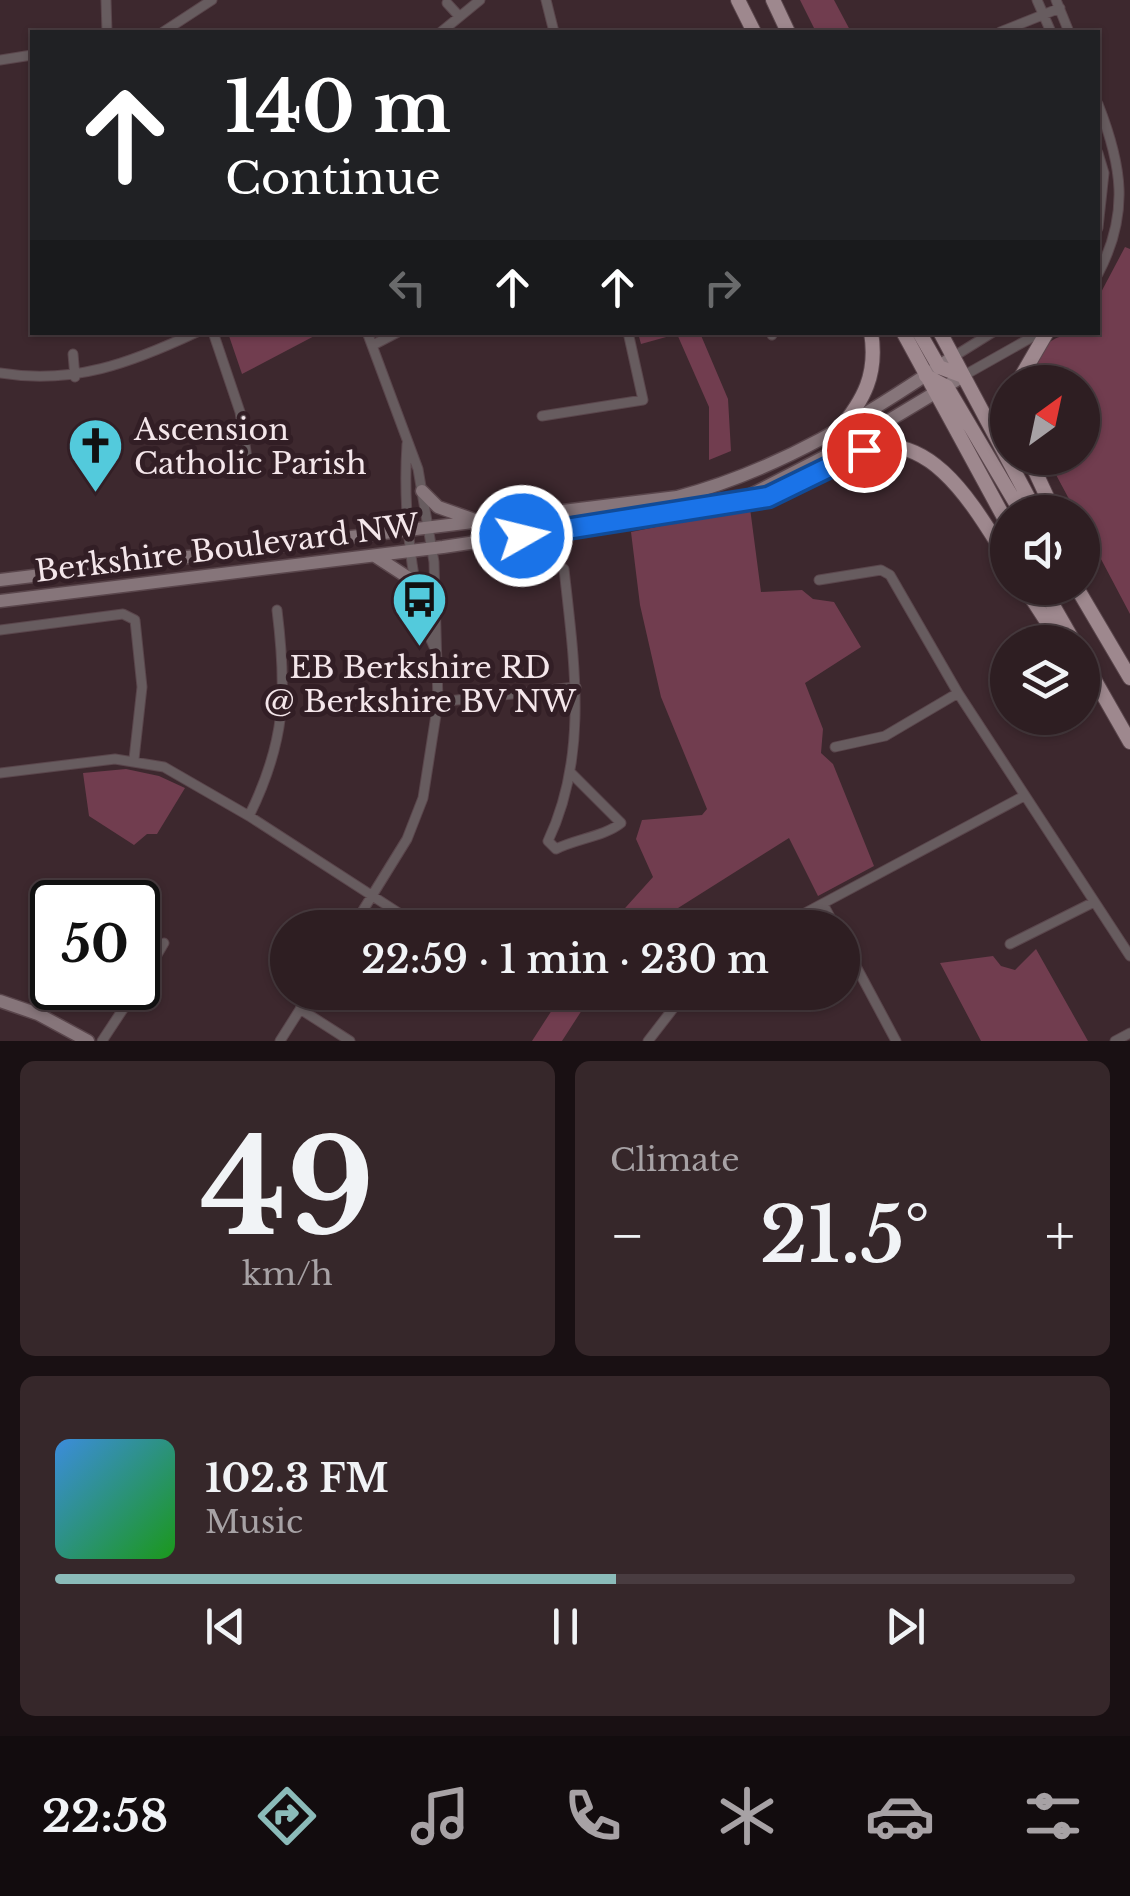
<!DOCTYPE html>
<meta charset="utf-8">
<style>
:root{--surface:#2e1e22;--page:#36272a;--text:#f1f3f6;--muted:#a7a2a5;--line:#493c40;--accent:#8bbbb9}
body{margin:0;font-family:"Libre Baskerville",serif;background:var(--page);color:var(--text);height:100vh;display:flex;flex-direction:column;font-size:38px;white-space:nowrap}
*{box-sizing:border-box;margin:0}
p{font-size:32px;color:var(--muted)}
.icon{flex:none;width:55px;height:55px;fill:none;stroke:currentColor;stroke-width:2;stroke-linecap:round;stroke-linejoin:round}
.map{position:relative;height:1041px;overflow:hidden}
.panel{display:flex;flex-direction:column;gap:20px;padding:20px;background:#191013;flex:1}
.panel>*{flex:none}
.top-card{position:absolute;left:30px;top:30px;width:1070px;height:305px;border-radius:0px;box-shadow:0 2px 8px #0004,0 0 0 2px var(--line);background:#202124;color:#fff;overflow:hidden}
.needle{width:65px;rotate:33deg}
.fabs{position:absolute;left:990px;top:365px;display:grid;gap:20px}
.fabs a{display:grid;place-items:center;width:110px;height:110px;border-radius:50%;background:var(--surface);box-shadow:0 2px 8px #0004,0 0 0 2px var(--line);font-size:50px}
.speed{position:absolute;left:30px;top:880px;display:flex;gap:20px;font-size:50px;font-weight:700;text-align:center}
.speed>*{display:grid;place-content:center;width:130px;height:130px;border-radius:50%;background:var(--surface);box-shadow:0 2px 8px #0004,0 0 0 2px var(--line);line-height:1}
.speed .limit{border:5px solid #111;border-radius:15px;background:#fff;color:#111}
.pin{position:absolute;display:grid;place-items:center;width:85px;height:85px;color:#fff;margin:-42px;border:5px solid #fff;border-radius:50%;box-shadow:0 2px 10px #0007}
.me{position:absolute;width:110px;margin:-55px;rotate:82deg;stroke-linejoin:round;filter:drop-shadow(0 0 8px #0008)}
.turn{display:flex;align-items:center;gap:35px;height:210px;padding:0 30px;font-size:45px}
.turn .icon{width:130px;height:130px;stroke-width:2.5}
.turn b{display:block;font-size:70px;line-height:85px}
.lanes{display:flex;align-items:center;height:95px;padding:0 30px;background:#0003;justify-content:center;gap:50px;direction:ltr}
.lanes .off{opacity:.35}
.big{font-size:75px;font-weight:600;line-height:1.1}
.panel .card{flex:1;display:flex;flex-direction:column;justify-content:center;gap:15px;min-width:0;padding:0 35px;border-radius:15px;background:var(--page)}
.panel .dial{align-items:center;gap:0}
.dial b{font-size:130px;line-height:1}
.song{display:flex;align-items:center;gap:30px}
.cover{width:120px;height:120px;border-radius:15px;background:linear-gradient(135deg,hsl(210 70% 55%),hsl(120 70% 35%))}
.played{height:10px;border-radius:5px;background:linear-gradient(90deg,var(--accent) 55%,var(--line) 55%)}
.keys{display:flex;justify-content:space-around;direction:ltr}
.heat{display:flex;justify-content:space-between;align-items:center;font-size:55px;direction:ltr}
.panel .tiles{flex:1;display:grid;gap:20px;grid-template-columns:1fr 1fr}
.card:last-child{grid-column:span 2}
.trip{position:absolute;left:270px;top:910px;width:590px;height:100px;border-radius:50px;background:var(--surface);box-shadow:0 2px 8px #0004,0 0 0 2px var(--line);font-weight:600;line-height:100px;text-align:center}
.tabs{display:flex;height:160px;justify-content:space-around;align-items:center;background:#120c0e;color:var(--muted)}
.tabs .icon{width:70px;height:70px}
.tabs .selected{color:var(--accent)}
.tabs b{font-size:45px;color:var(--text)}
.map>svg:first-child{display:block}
.green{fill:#713d4f}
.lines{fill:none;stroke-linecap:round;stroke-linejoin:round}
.street-casing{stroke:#5a464c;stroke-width:11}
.secondary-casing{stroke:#5a464c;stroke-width:15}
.primary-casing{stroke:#5a464c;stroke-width:16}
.street{stroke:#675c5f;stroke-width:9}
.secondary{stroke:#86757a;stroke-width:12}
.primary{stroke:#9e888e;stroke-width:14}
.route-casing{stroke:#114b97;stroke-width:25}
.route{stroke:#1a73e8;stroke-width:18}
.labels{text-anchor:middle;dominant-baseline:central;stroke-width:10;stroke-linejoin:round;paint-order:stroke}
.poi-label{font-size:30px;fill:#f4e6ea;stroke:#321e25;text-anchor:start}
.street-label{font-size:30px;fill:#f4e6ea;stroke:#321e25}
</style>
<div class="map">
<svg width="1130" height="1041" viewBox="0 0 1130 1041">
<rect width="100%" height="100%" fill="#3d282e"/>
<path class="green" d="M800 0H834L851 32H816Z
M1125 247 1130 249V614L1083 525 1082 512H1076L1047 458H1082V382H1028C1040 338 1055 333 1098 332V298Z
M228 333V332L320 333 242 374Z
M638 333H700L728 399 731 451 709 460V407L677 334 641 344Z
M750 508 761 592 802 590 813 599 834 602 861 647 805 683 823 729 821 753 833 764 874 866 818 896 789 838 648 927H608L653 877 636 839 642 820 702 815 707 809 661 697 640 605 631 532Z
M126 769 159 776 185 788 157 834H147L134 845 89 816 83 773Z
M1036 949 1088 1041H981L940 963 993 956 1001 966 1015 970Z
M563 993H593L562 1041H532Z"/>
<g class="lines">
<defs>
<path id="street" d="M106 0 107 32
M546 0 554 32
M1037 0 1051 32
M1056 0 1069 32
M447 3 458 15
M163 32 212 0
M441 32 480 0
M1000 32 1060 8
M0 60 32 55
M1098 104C1122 165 1130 213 1098 274
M1098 153 1104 173 1098 228
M213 332 240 412 247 458
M771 332 772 335
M375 344 398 332
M73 354 75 377
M953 357 993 332
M0 373C73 385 131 363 197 332
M963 376 1041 332
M542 416 643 400 628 332
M407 444C403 503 410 596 435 649
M564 569C574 660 589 755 548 841L556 849C576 839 605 836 621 823L571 773
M819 580 881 570 890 575 958 693 1130 956
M0 630 123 614 135 620 142 687 134 759
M438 702 576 687
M835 747 885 736 958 693
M0 773 115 759 164 767 249 816 422 928
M249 816C286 741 287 691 277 610
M823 904 836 928
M352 928 407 839 423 798 438 702 434 562 418 469 367 332
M777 928 1024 796
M842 940 896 1041
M1010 944 1094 902
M138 987 164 943
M300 1009 350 1041
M102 1041 137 988
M280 1041 311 992
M648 1041 686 992
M1115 1041 1130 1033"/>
<path id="secondary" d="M422 491 438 507 472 519
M375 556 418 584
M0 580 677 497C780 470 866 416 953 357
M0 601 443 547 735 503 853 442 963 376
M0 1001 38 1014 88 1041"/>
<path id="primary" d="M738 0 754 32
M773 0 788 32
M903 332 1008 525
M919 332 939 367 963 376
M940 332 1036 512
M926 376 947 387 1021 512
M1018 382 1047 332
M838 431C864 400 878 374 871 332
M1029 458 1054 512
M735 503C783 494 819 465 864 450 933 427 978 514 1008 560
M1025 588 1060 642
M1043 588 1074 642
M1077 588 1130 678
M1082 658 1130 742"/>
</defs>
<use href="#street" class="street-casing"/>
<use href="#secondary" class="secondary-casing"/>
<use href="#primary" class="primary-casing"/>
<use href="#street" class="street"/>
<use href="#secondary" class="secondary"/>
<use href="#primary" class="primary"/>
</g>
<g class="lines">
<defs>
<path id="route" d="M522 536 768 497 864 450"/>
</defs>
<use href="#route" class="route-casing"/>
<use href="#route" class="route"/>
</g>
<defs>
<symbol id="church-pin" viewBox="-11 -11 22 30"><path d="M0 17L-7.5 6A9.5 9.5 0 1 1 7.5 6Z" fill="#53cadc" stroke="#321e25"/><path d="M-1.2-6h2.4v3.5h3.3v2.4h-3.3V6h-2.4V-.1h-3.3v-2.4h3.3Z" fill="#111"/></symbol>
<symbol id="bus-pin" viewBox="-11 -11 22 30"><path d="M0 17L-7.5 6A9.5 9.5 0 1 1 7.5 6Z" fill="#53cadc" stroke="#321e25"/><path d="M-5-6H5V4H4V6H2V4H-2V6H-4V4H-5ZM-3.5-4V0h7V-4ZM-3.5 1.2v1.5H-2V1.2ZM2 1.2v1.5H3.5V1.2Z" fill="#111"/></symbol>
</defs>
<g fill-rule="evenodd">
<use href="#church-pin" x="64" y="414" width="63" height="86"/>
<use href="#bus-pin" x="388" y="568" width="63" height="86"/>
</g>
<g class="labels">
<g class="poi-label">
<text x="134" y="429">Ascension<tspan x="134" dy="34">Catholic Parish</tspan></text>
<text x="420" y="667" text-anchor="middle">EB Berkshire RD<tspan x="420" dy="34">@ Berkshire BV NW</tspan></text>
</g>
<g class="street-label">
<text transform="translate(227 548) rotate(-7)">Berkshire Boulevard NW</text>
</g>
</g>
</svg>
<div class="fabs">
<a><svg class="needle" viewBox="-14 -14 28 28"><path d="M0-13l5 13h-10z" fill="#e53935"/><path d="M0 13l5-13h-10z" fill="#a7a2a5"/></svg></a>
<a><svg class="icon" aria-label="sound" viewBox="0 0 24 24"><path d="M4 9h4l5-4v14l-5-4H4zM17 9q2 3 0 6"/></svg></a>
<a><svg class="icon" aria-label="layers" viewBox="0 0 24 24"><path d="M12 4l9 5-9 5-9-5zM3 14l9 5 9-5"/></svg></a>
</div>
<div class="speed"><div class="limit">50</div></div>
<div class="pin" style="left:864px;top:450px;background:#d93025"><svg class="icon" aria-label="arrive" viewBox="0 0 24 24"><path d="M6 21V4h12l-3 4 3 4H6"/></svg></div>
<svg class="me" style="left:522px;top:536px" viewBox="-20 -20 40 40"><circle r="17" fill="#1a73e8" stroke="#fff" stroke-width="3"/><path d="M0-11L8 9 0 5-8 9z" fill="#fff"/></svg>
<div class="trip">22:59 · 1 min · 230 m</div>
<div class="top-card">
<div class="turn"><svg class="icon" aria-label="ahead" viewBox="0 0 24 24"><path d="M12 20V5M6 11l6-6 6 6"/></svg><div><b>140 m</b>Continue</div></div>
<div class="lanes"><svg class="icon off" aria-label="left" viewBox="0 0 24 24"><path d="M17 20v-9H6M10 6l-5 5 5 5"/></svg><svg class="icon" aria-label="ahead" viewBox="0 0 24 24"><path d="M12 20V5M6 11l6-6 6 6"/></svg><svg class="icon" aria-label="ahead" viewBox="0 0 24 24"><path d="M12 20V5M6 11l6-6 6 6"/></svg><svg class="icon off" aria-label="right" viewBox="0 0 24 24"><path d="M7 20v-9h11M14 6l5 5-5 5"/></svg></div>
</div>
</div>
<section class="panel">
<div class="tiles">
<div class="card dial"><b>49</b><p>km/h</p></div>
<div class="card"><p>Climate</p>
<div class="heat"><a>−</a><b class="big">21.5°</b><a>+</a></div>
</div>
<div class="card">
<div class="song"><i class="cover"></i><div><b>102.3 FM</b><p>Music</p></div></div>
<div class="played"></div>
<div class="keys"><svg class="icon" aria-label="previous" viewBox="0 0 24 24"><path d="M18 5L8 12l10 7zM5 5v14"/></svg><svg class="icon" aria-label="pause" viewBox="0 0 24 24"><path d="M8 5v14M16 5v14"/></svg><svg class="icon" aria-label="next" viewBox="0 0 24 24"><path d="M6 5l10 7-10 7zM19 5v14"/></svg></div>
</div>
</div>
</section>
<nav class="tabs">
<b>22:58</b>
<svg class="icon selected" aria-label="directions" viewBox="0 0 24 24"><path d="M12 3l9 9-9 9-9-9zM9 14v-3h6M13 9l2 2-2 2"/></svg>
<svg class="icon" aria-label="music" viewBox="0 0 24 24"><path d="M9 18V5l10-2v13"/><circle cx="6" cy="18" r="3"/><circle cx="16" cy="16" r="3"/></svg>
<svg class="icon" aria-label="phone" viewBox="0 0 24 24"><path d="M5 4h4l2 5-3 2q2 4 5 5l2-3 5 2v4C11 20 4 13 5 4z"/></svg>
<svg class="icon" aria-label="climate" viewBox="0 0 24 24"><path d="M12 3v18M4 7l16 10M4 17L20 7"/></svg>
<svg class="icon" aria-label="car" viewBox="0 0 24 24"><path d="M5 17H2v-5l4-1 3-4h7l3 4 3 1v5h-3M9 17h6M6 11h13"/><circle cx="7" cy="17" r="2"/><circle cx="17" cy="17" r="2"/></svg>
<svg class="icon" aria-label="filters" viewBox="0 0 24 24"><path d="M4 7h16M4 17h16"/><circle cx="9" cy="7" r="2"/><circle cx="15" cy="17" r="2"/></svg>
</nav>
